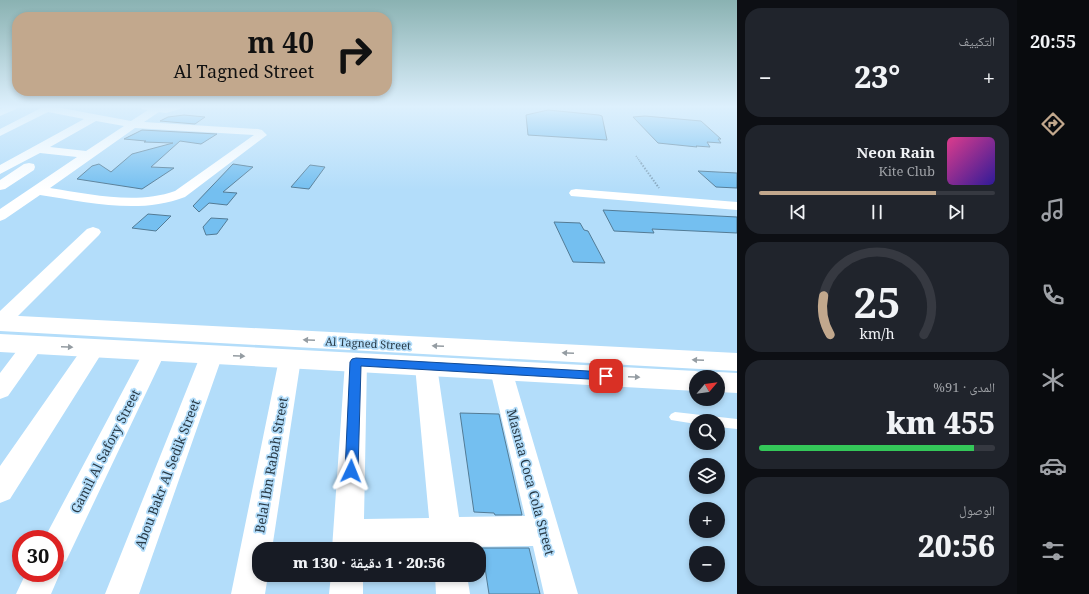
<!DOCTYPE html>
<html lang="ar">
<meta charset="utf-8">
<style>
:root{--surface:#171b24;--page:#20242c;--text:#f1f3f6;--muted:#9ea1a6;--line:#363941;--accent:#c2a88d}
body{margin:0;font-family:"Noto Serif","Noto Naskh Arabic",serif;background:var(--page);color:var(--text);direction:rtl;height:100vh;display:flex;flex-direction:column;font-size:15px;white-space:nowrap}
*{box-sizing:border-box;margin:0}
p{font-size:13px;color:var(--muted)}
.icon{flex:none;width:22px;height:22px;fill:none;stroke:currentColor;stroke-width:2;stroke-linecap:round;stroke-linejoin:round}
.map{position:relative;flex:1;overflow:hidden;direction:ltr}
.details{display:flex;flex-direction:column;gap:8px;padding:8px;background:#0d0f14;width:280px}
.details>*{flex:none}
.guide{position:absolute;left:12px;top:12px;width:380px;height:84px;border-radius:16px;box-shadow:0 2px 6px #0003;direction:rtl;background:#c2a88d;color:#111;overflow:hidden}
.needle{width:26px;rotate:61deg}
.fabs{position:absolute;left:689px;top:370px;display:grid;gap:8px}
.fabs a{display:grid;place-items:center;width:36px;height:36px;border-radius:50%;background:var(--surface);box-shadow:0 2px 6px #0003;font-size:20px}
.speed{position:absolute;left:12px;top:530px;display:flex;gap:8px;font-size:20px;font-weight:700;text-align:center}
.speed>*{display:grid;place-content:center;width:52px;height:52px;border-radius:50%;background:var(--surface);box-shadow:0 2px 6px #0003;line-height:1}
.speed .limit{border:6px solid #d22;background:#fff;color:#111}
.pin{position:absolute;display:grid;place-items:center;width:34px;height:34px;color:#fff;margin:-17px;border-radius:8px;box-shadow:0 2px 6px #0006}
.me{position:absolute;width:44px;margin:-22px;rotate:2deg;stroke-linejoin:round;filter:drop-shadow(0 0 3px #0008)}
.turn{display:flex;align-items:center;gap:14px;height:84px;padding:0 12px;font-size:18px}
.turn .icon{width:52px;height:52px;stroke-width:2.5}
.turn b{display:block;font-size:28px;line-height:34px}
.big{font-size:30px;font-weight:800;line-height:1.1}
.details .card{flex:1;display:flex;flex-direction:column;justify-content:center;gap:6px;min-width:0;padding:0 14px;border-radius:16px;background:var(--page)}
.details .dial{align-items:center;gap:0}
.dial svg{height:104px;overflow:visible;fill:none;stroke:var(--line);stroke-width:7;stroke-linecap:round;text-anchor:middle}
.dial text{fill:var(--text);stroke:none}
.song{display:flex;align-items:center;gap:12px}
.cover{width:48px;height:48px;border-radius:6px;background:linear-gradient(135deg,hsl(330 70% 55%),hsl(250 70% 35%))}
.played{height:4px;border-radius:2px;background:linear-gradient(90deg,var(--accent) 75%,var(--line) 75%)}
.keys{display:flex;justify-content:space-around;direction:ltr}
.heat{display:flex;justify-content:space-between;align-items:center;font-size:22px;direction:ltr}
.charge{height:6px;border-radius:3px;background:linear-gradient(90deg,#34c759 91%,var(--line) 0)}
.trip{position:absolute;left:252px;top:542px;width:234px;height:40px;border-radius:16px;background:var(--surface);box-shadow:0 2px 6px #0003;font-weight:800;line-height:40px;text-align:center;direction:rtl}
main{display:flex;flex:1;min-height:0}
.tab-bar{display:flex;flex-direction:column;width:72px;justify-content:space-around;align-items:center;background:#090b0e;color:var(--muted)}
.tab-bar .icon{width:28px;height:28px}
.tab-bar .selected{color:var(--accent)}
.tab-bar b{font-size:18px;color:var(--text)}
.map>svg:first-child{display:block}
.building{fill:#74bff0;stroke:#537b95}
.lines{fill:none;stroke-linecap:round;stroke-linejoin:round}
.path-far1{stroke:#83a4bb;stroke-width:1.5;stroke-dasharray:1 1;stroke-linecap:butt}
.path{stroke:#83a4bb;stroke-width:2;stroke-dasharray:1.5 1.5;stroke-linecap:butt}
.lane{fill:#fff;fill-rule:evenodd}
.street{fill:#fff;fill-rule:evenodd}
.highway{fill:#fff;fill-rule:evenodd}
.oneway{fill:#949ca2}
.route{fill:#1a73e8;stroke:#114b97}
.labels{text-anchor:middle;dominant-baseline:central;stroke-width:3.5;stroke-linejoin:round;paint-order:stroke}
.street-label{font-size:11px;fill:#283945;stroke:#b3ddfa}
.near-street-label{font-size:13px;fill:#283945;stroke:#b3ddfa}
</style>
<main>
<nav class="tab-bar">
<b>20:55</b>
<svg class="icon selected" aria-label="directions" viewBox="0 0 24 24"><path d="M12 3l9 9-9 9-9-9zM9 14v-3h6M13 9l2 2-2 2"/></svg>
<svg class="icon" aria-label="music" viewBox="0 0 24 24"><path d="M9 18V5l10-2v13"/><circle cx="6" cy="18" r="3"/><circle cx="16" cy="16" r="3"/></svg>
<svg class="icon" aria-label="phone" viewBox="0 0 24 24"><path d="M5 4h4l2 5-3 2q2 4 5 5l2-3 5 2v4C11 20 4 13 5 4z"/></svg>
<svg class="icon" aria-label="climate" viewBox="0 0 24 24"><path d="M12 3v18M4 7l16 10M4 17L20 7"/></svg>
<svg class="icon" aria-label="car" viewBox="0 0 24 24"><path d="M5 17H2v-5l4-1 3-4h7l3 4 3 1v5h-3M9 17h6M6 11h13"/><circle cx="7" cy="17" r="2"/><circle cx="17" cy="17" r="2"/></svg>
<svg class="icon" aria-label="filters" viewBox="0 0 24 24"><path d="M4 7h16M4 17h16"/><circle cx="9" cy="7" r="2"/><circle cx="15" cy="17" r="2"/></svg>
</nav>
<section class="details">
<div class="card"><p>التكييف</p>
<div class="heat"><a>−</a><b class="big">23°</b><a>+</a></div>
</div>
<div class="card">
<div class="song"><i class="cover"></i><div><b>Neon Rain</b><p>Kite Club</p></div></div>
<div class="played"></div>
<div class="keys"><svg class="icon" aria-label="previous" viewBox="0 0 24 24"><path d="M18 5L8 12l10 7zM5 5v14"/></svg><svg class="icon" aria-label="pause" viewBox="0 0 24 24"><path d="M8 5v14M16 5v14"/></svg><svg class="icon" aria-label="next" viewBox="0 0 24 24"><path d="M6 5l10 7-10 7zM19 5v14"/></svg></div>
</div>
<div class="card dial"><svg viewBox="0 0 100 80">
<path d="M14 69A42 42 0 1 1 86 69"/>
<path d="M14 69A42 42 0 0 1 9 39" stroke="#c2a88d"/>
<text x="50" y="56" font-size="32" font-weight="700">25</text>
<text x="50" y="72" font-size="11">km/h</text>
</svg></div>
<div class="card"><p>المدى · 91%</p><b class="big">455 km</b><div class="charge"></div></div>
<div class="card"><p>الوصول</p><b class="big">20:56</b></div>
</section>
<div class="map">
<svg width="737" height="594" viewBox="0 0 737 594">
<rect width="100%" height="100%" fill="#b3ddfa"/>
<path class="building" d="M548 110 599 115 602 116 607 140 528 135 526 115Z
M184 115 205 117 195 124 160 121 168 117Z
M645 116 701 121 721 139H718L721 143 707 142 710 147 696 146 697 147 658 143 633 117Z
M142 130 217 134 201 144 180 141 151 167 174 168 142 189 77 179 92 166 99 164 111 172 132 154 173 143 144 142 146 141 124 139Z
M233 164 253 167 223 192 237 193 227 205 209 203 199 212 193 206Z
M310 165 325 167 309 189 291 187Z
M698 171 737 173V188L716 187Z
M603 210 737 217V233L652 229 654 233 614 231Z
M148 214 171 216 156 231 132 228Z
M211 218 228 219 217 234 206 235 203 227Z
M554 222 580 223 584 230 588 231 605 263 573 262Z
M460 413 499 414 522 515H495L494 513 474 512Z
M482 548H529L540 594H489Z"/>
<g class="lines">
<path class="path-far1" d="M636 156 642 164"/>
<path class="path" d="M641 163 659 188"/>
<path class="lane" d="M675 412 737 419V429L718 427V421H696V424L671 420 669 417 671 414Z"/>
<path class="street" d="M5 107H18L16 109 0 116V109Z
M43 107H56L131 121 148 110 142 109 140 107H182L180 109 166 113 159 112 144 122 258 129 262 130 267 135 185 197C139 215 87 202 40 195L5 219 0 221V209L77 157 40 153 0 174V165L84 119 48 112 0 136V129ZM96 121 124 126 86 151 50 147ZM135 128 254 135 175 191C136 205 89 194 50 188Z
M29 163 34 164 35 167 34 170 5 189 0 190V180L24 164Z
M576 189 737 202V210L571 196 569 193 571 190Z
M93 227 99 229 101 232 99 235 7 327 0 329V311L87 229Z
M33 337 41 340 44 345 8 396 0 399V373L25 340Z
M94 340 102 343 105 348 10 499 0 503V466L86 343Z
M155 343 163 346 166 351 66 561 57 565 60 573 51 594H16L26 573H55V539H44L144 351 147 346Z
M212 346 220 348 223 354 139 594H105L201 354 204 348Z
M290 351 298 353 301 359 272 549H259V575H268L265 594H231L279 359 282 353Z
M356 354 364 356 367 362 364 519 429 518 415 366 418 360 426 358 434 360 437 366 459 517 525 516 490 370 493 364 501 362 509 364 512 370 578 594H544L533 546 463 547 464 549H332L345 362 348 356Z
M331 575H363V594H329Z
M435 575H467L470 594H436Z"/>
<path class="highway" d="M0 315 737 353V371L0 331Z
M0 334 696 371 705 374 707 377H696V391L0 352Z
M718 372 737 373V393L718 392V377H707L709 375Z"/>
</g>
<defs><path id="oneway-solid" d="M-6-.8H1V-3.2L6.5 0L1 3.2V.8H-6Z"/></defs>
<g class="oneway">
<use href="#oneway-solid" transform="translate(309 340) rotate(-177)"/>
<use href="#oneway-solid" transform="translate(438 346) rotate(-177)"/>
<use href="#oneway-solid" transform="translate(67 347) rotate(3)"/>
<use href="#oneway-solid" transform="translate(568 353) rotate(-177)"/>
<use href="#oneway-solid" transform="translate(239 356) rotate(3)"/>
<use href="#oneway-solid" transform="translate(698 360) rotate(-177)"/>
<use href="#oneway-solid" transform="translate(634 377) rotate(3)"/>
</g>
<linearGradient id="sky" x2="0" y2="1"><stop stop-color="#8ab2b2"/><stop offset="0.56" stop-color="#ddf0fd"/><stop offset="1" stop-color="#ddf0fd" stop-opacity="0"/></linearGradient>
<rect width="737" height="190" fill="url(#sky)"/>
<path class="route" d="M356 358 606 372 610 373 611 376 610 379 606 380 361 366 358 471 356 476 351 477 347 476 345 471 350 362 352 359Z"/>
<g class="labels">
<g class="street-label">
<text transform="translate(368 343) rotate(3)">Al Tagned Street</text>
</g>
<g class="near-street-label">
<text transform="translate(105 451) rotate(-63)">Gamil Al Safory Street</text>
<text transform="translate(271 465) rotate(-80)">Belal Ibn Rabah Street</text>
<text transform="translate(167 474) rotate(-69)">Abou Bakr Al Sedik Street</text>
<text transform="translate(531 482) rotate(75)">Masnaa Coca Cola Street</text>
</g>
</g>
</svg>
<div class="fabs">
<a><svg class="needle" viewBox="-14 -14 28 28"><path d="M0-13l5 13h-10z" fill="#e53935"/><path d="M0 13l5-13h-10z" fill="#9ea1a6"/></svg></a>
<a><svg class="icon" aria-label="search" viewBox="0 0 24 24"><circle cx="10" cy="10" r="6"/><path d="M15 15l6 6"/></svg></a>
<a><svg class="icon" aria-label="layers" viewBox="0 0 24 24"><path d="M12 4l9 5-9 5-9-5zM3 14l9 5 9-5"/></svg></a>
<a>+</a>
<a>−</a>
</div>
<div class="speed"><div class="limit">30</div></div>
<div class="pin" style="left:606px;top:376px;background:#d93025"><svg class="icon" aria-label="arrive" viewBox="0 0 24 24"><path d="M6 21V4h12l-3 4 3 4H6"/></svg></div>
<svg class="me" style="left:351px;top:471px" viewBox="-20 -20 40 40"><path d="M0-17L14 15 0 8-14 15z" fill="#1a73e8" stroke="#fff" stroke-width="4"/></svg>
<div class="trip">20:56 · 1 دقيقة · 130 m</div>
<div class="guide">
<div class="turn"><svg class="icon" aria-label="right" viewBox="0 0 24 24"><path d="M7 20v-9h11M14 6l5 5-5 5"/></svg><div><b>40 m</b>Al Tagned Street</div></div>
</div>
</div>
</main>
